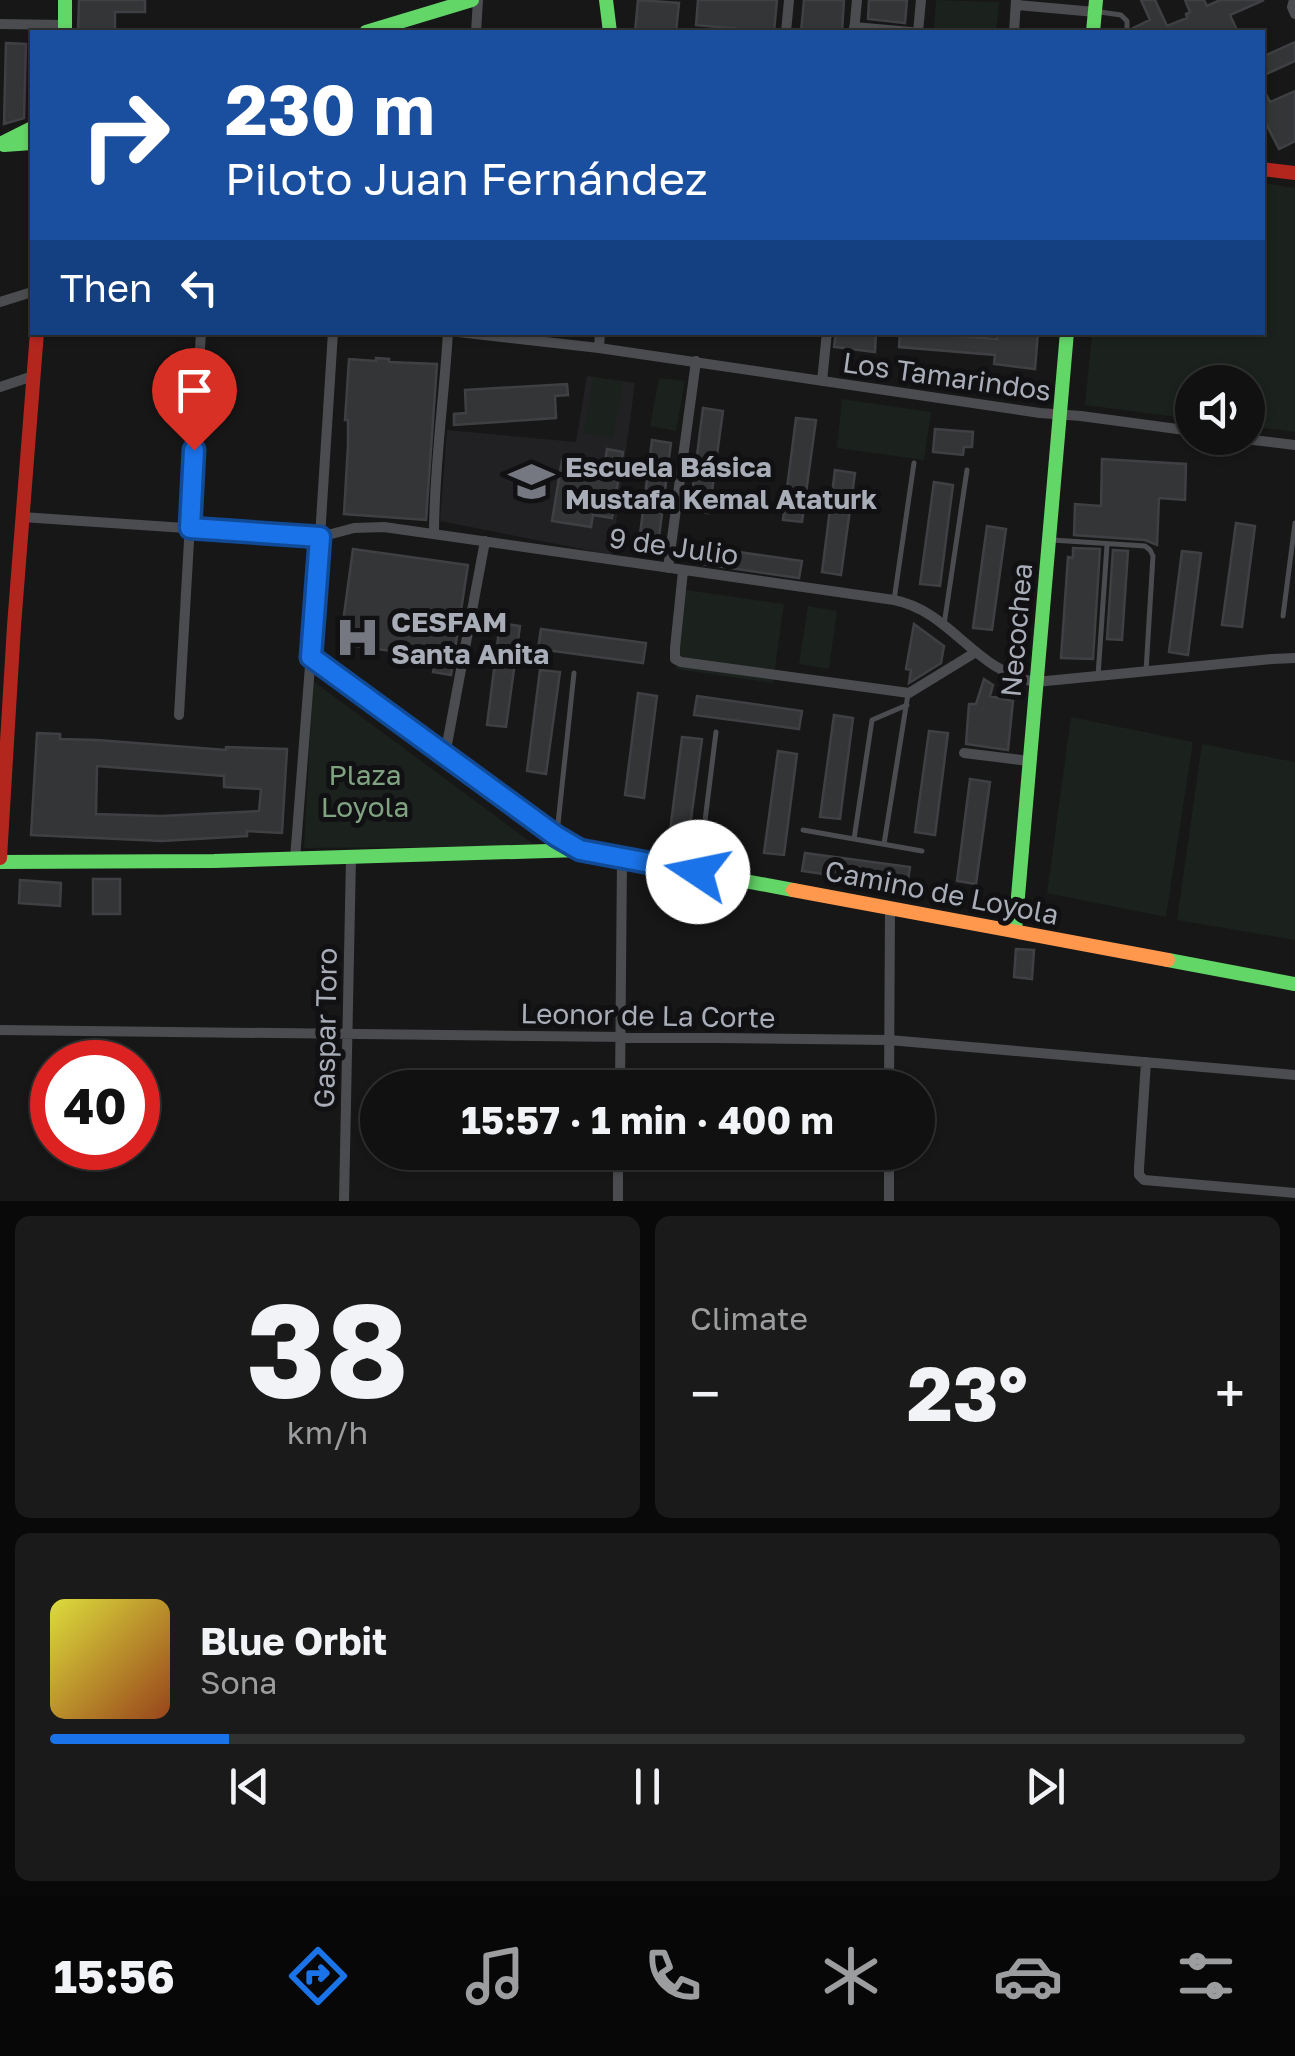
<!DOCTYPE html>
<meta charset="utf-8">
<style>
:root{--surface:#111;--page:#1a1a1a;--text:#f1f3f6;--muted:#9c9d9f;--line:#303131;--accent:#1a73e8}
body{margin:0;font-family:"Golos Text",sans-serif;background:var(--page);color:var(--text);height:100vh;display:flex;flex-direction:column;font-size:38px;white-space:nowrap}
*{box-sizing:border-box;margin:0}
p{font-size:32px;color:var(--muted)}
.icon{flex:none;width:55px;height:55px;fill:none;stroke:currentColor;stroke-width:2;stroke-linecap:round;stroke-linejoin:round}
.map{position:relative;height:1201px;overflow:hidden}
.sheet{display:flex;flex-direction:column;gap:15px;padding:15px;background:#090909;flex:1}
.sheet>*{flex:none}
.banner{position:absolute;left:30px;top:30px;width:1235px;height:305px;border-radius:0px;box-shadow:0 2px 8px #0004,0 0 0 2px var(--line);background:#1a4fa0;color:#fff;overflow:hidden}
.fabs{position:absolute;left:1175px;top:365px;display:grid;gap:20px}
.fabs a{display:grid;place-items:center;width:90px;height:90px;border-radius:50%;background:var(--surface);box-shadow:0 2px 8px #0004,0 0 0 2px var(--line);font-size:50px}
.speed{position:absolute;left:30px;top:1040px;display:flex;gap:20px;font-size:50px;font-weight:700;text-align:center}
.speed>*{display:grid;place-content:center;width:130px;height:130px;border-radius:50%;background:var(--surface);box-shadow:0 2px 8px #0004,0 0 0 2px var(--line);line-height:1}
.speed .limit{border:15px solid #d22;background:#fff;color:#111}
.pin{position:absolute;display:grid;place-items:center;width:85px;height:85px;color:#fff;margin:-102px -42px;border-radius:50% 50% 50% 0;rotate:-45deg;box-shadow:0 0 10px #0007}
.pin .icon{rotate:45deg}
.me{position:absolute;width:110px;margin:-55px;rotate:281deg;stroke-linejoin:round;filter:drop-shadow(0 0 8px #0008)}
.turn{display:flex;align-items:center;gap:35px;height:210px;padding:0 30px;font-size:45px}
.turn .icon{width:130px;height:130px;stroke-width:2.5}
.turn b{display:block;font-size:70px;line-height:85px}
.then{display:flex;align-items:center;height:95px;padding:0 30px;background:#0003;gap:20px;font-size:38px}
.big{font-size:75px;font-weight:700;line-height:1.1}
.sheet .widget{flex:1;display:flex;flex-direction:column;justify-content:center;gap:15px;min-width:0;padding:0 35px;border-radius:15px;background:var(--page)}
.sheet .dial{align-items:center;gap:0}
.dial b{font-size:130px;line-height:1}
.song{display:flex;align-items:center;gap:30px}
.cover{width:120px;height:120px;border-radius:15px;background:linear-gradient(135deg,hsl(60 70% 55%),hsl(20 70% 35%))}
.played{height:10px;border-radius:5px;background:linear-gradient(90deg,var(--accent) 15%,var(--line) 15%)}
.keys{display:flex;justify-content:space-around;direction:ltr}
.heat{display:flex;justify-content:space-between;align-items:center;font-size:55px;direction:ltr}
.sheet .tiles{flex:1;display:grid;gap:15px;grid-template-columns:1fr 1fr}
.widget:last-child{grid-column:span 2}
.trip{position:absolute;left:360px;top:1070px;width:575px;height:100px;border-radius:50px;background:var(--surface);box-shadow:0 2px 8px #0004,0 0 0 2px var(--line);font-weight:700;line-height:100px;text-align:center}
.menu{display:flex;height:160px;justify-content:space-around;align-items:center;background:#070707;color:var(--muted)}
.menu .icon{width:70px;height:70px}
.menu .active{color:var(--accent)}
.menu b{font-size:45px;color:var(--text)}
.map>svg:first-child{display:block}
.built{fill:#212124}
.green{fill:#1b211c}
.building{fill:#343537;stroke:#3f4043;stroke-width:2.5;fill-rule:evenodd}
.lines{fill:none;stroke-linecap:round;stroke-linejoin:round}
.lane{stroke:#4b4c50;stroke-width:5}
.street{stroke:#4b4c50;stroke-width:10}
.fast{stroke:#63d668;stroke-width:14}
.slow{stroke:#ff974d;stroke-width:14}
.jam{stroke:#b3261e;stroke-width:14}
.route-casing{stroke:#114b97;stroke-width:25}
.route{stroke:#1a73e8;stroke-width:18}
.labels{text-anchor:middle;dominant-baseline:central;stroke-width:10;stroke-linejoin:round;paint-order:stroke}
.street-label{font-size:28px;fill:#a8adb8;stroke:#111113}
.poi-label{font-size:28px;font-weight:bold;fill:#a8adb8;stroke:#111113;text-anchor:start}
.park-label{font-size:28px;fill:#7fa381;stroke:#111113}
</style>
<div class="map">
<svg width="1295" height="1201" viewBox="0 0 1295 1201">
<rect width="100%" height="100%" fill="#171717"/>
<path class="built" d="M587 376 635 383 612 555 440 521 447 430 576 442Z"/>
<path class="green" d="M936 0 999 2 996 32 934 29Z
M1263 183 1295 188V432L1248 426V382H1192V419L1085 405 1092 333 1262 332Z
M593 377 623 382 613 438 584 433Z
M659 378 685 381 676 431 650 426Z
M842 399 931 412 924 460 837 448Z
M686 590 784 604 773 683 676 669Z
M808 606 837 611 829 669 799 664Z
M313 681 536 846 304 848Z
M1071 717 1193 742 1166 917 1047 893Z
M1202 744 1295 762V940L1177 920Z"/>
<path class="building" d="M79 0H145V12H115V32H78Z
M638 0 679 3 676 32H635Z
M698 0H777L774 32 696 25Z
M804 0H844L842 32H801Z
M869 0H907L905 23 868 19Z
M1141 0H1155L1167 26 1187 18 1186 14 1190 12 1185 0H1204L1207 6 1220 0H1264L1230 15 1238 32H1133V28L1150 20Z
M1295 42V61L1262 76V57Z
M6 43 26 44 24 118 4 124Z
M1262 86 1270 102 1295 91V141L1279 149 1262 116Z
M836 332H876L875 352 834 347Z
M900 332 997 339V332H1038L1035 369 994 364 995 355 899 347Z
M376 358 389 359V362L437 364 426 520 344 514 348 445V420H345L349 359 376 361Z
M567 384 568 395 555 396 556 418 454 425V414L466 413 465 390Z
M703 408 723 411 709 513 690 510Z
M796 418 816 420 802 522 783 520Z
M935 429 973 432 972 447H964L963 455 933 452Z
M652 440 671 443 658 545 639 542Z
M607 449 623 452 612 518 593 515 591 527 552 521 562 460 604 467Z
M1102 459 1186 464 1185 500 1159 498 1157 545 1145 540 1074 535 1075 504 1101 506Z
M835 470 855 473 841 575 822 572Z
M934 482 953 485 940 586 920 584Z
M1236 523 1255 526 1242 627 1222 625Z
M987 526 1006 529 992 630 973 628Z
M696 546 802 561 799 578 695 563Z
M1073 548 1100 549 1093 659 1061 658 1068 557 1073 558Z
M353 549 468 565 451 675 433 672 436 657 340 644Z
M1113 550 1128 551 1122 640 1107 639Z
M1182 551 1201 553 1188 655 1169 652Z
M500 623 520 626 506 727 487 725Z
M914 624 944 646 941 663 909 683 911 670 906 669Z
M541 629 646 643 643 663 538 649Z
M540 670 560 672 546 774 527 771Z
M984 679 993 685 990 696 1013 701 1008 750 966 744 969 704H976Z
M638 693 657 696 644 798 625 795Z
M697 696 802 711 799 729 694 715Z
M834 715 853 718 840 819 820 817Z
M929 731 948 733 935 835 915 832Z
M37 733 60 734V739L97 740 226 750V747L287 749 282 833 247 831V836L162 841 31 835ZM97 766 224 776V787L261 789 259 811 161 816 96 814Z
M682 737 702 739 688 841 669 839Z
M778 751 797 754 784 855 764 853Z
M970 779 990 782 976 884 957 881Z
M805 853 910 867 907 886 802 871Z
M93 879H120V914H93Z
M20 880 61 883 60 906 19 903Z
M1016 949 1034 950 1032 979 1014 977Z
M702 1075H755V1088H702Z"/>
<g class="lines">
<path class="lane" d="M1100 12 1121 15 1127 21V32
M1052 540 1145 546 1150 550 1153 556 1146 671
M894 600 914 463
M1283 616 1295 523
M944 625 967 470
M1098 676 1107 545
M803 830 922 851
M557 833 574 673
M854 839 872 720 907 705
M884 844 908 694
M699 869 716 732"/>
<path class="street" d="M1294 0 1292 7 1295 14
M1017 5 1095 12
M0 24 65 25
M854 27 911 32
M476 32 478 0
M786 32 789 0
M854 32 857 0
M918 32 921 0
M1014 32 1016 0
M0 302 32 292
M458 332 599 348 1040 413 1081 416 1192 431
M599 348 600 332
M822 381 827 332
M0 387 33 376
M1237 438 1295 445
M22 517 320 537 354 528 384 527 894 600C951 611 976 673 1036 682L1272 659 1295 658
M434 534C434 467 444 400 448 332
M668 568 696 361
M683 571 675 648V659L681 662 909 693 976 652
M311 657 556 836 579 849
M179 715 201 332
M964 753 1029 761
M445 755 485 541
M295 859 320 537 333 332
M0 1030 889 1040 1295 1075
M1146 1062 1139 1168V1175L1144 1180 1295 1193
M620 1088 622 857
M889 1088 890 908
M344 1201 351 857
M618 1201V1152
M889 1201V1152"/>
<path class="fast" d="M65 0V32
M606 0 610 32
M366 32 472 0
M1093 32 1096 0
M0 144 32 128
M4 145 32 143
M0 862 214 861 580 850 793 890
M1015 931 1067 332
M1168 960 1295 984"/>
<path class="slow" d="M793 890 1168 960"/>
<path class="jam" d="M1262 169 1295 173
M0 858 14 626 37 332"/>
</g>
<g class="lines">
<defs>
<path id="route" d="M194 450 190 528 320 537 311 657 556 836 580 850 698 872"/>
</defs>
<use href="#route" class="route-casing"/>
<use href="#route" class="route"/>
</g>
<defs>
<symbol id="school-bare" viewBox="-9 -9 18 18"><path d="M0-5L7-2L0 1L-7-2ZM-4 1L0 2.5L4 1V4Q0 6-4 4Z" fill="#757880" stroke="#111113" stroke-width="2.5" paint-order="stroke"/></symbol>
<symbol id="hospital-bare" viewBox="-9 -9 18 18"><path d="M-5-5h3v3.5h4V-5h3V5h-3V1.5h-4V5h-3Z" fill="#757880" stroke="#111113" stroke-width="2.5" paint-order="stroke"/></symbol>
</defs>
<g fill-rule="evenodd">
<use href="#school-bare" x="500" y="450" width="63" height="63"/>
<use href="#hospital-bare" x="326" y="606" width="63" height="63"/>
</g>
<g class="labels">
<g class="street-label">
<text transform="translate(947 376) rotate(8)">Los Tamarindos</text>
<text transform="translate(674 546) rotate(8)">9 de Julio</text>
<text transform="translate(1016 630) rotate(-85)">Necochea</text>
<text transform="translate(942 892) rotate(11)">Camino de Loyola</text>
<text transform="translate(648 1015) rotate(1)">Leonor de La Corte</text>
<text transform="translate(325 1028) rotate(-89)">Gaspar Toro</text>
</g>
<g class="poi-label">
<text x="565" y="466">Escuela Básica<tspan x="565" dy="32">Mustafa Kemal Ataturk</tspan></text>
<text x="391" y="621">CESFAM<tspan x="391" dy="32">Santa Anita</tspan></text>
</g>
<g class="park-label">
<text x="365" y="774">Plaza<tspan x="365" dy="32">Loyola</tspan></text>
</g>
</g>
</svg>
<div class="fabs">
<a><svg class="icon" aria-label="sound" viewBox="0 0 24 24"><path d="M4 9h4l5-4v14l-5-4H4zM17 9q2 3 0 6"/></svg></a>
</div>
<div class="speed"><div class="limit">40</div></div>
<div class="pin" style="left:194px;top:450px;background:#d93025"><svg class="icon" aria-label="arrive" viewBox="0 0 24 24"><path d="M6 21V4h12l-3 4 3 4H6"/></svg></div>
<svg class="me" style="left:698px;top:872px" viewBox="-20 -20 40 40"><circle r="19" fill="#fff"/><path d="M0-13L10 11 0 6-10 11z" fill="#1a73e8"/></svg>
<div class="trip">15:57 · 1 min · 400 m</div>
<div class="banner">
<div class="turn"><svg class="icon" aria-label="right" viewBox="0 0 24 24"><path d="M7 20v-9h11M14 6l5 5-5 5"/></svg><div><b>230 m</b>Piloto Juan Fernández</div></div>
<div class="then">Then<svg class="icon" aria-label="left" viewBox="0 0 24 24"><path d="M17 20v-9H6M10 6l-5 5 5 5"/></svg></div>
</div>
</div>
<section class="sheet">
<div class="tiles">
<div class="widget dial"><b>38</b><p>km/h</p></div>
<div class="widget"><p>Climate</p>
<div class="heat"><a>−</a><b class="big">23°</b><a>+</a></div>
</div>
<div class="widget">
<div class="song"><i class="cover"></i><div><b>Blue Orbit</b><p>Sona</p></div></div>
<div class="played"></div>
<div class="keys"><svg class="icon" aria-label="previous" viewBox="0 0 24 24"><path d="M18 5L8 12l10 7zM5 5v14"/></svg><svg class="icon" aria-label="pause" viewBox="0 0 24 24"><path d="M8 5v14M16 5v14"/></svg><svg class="icon" aria-label="next" viewBox="0 0 24 24"><path d="M6 5l10 7-10 7zM19 5v14"/></svg></div>
</div>
</div>
</section>
<nav class="menu">
<b>15:56</b>
<svg class="icon active" aria-label="directions" viewBox="0 0 24 24"><path d="M12 3l9 9-9 9-9-9zM9 14v-3h6M13 9l2 2-2 2"/></svg>
<svg class="icon" aria-label="music" viewBox="0 0 24 24"><path d="M9 18V5l10-2v13"/><circle cx="6" cy="18" r="3"/><circle cx="16" cy="16" r="3"/></svg>
<svg class="icon" aria-label="phone" viewBox="0 0 24 24"><path d="M5 4h4l2 5-3 2q2 4 5 5l2-3 5 2v4C11 20 4 13 5 4z"/></svg>
<svg class="icon" aria-label="climate" viewBox="0 0 24 24"><path d="M12 3v18M4 7l16 10M4 17L20 7"/></svg>
<svg class="icon" aria-label="car" viewBox="0 0 24 24"><path d="M5 17H2v-5l4-1 3-4h7l3 4 3 1v5h-3M9 17h6M6 11h13"/><circle cx="7" cy="17" r="2"/><circle cx="17" cy="17" r="2"/></svg>
<svg class="icon" aria-label="filters" viewBox="0 0 24 24"><path d="M4 7h16M4 17h16"/><circle cx="9" cy="7" r="2"/><circle cx="15" cy="17" r="2"/></svg>
</nav>
